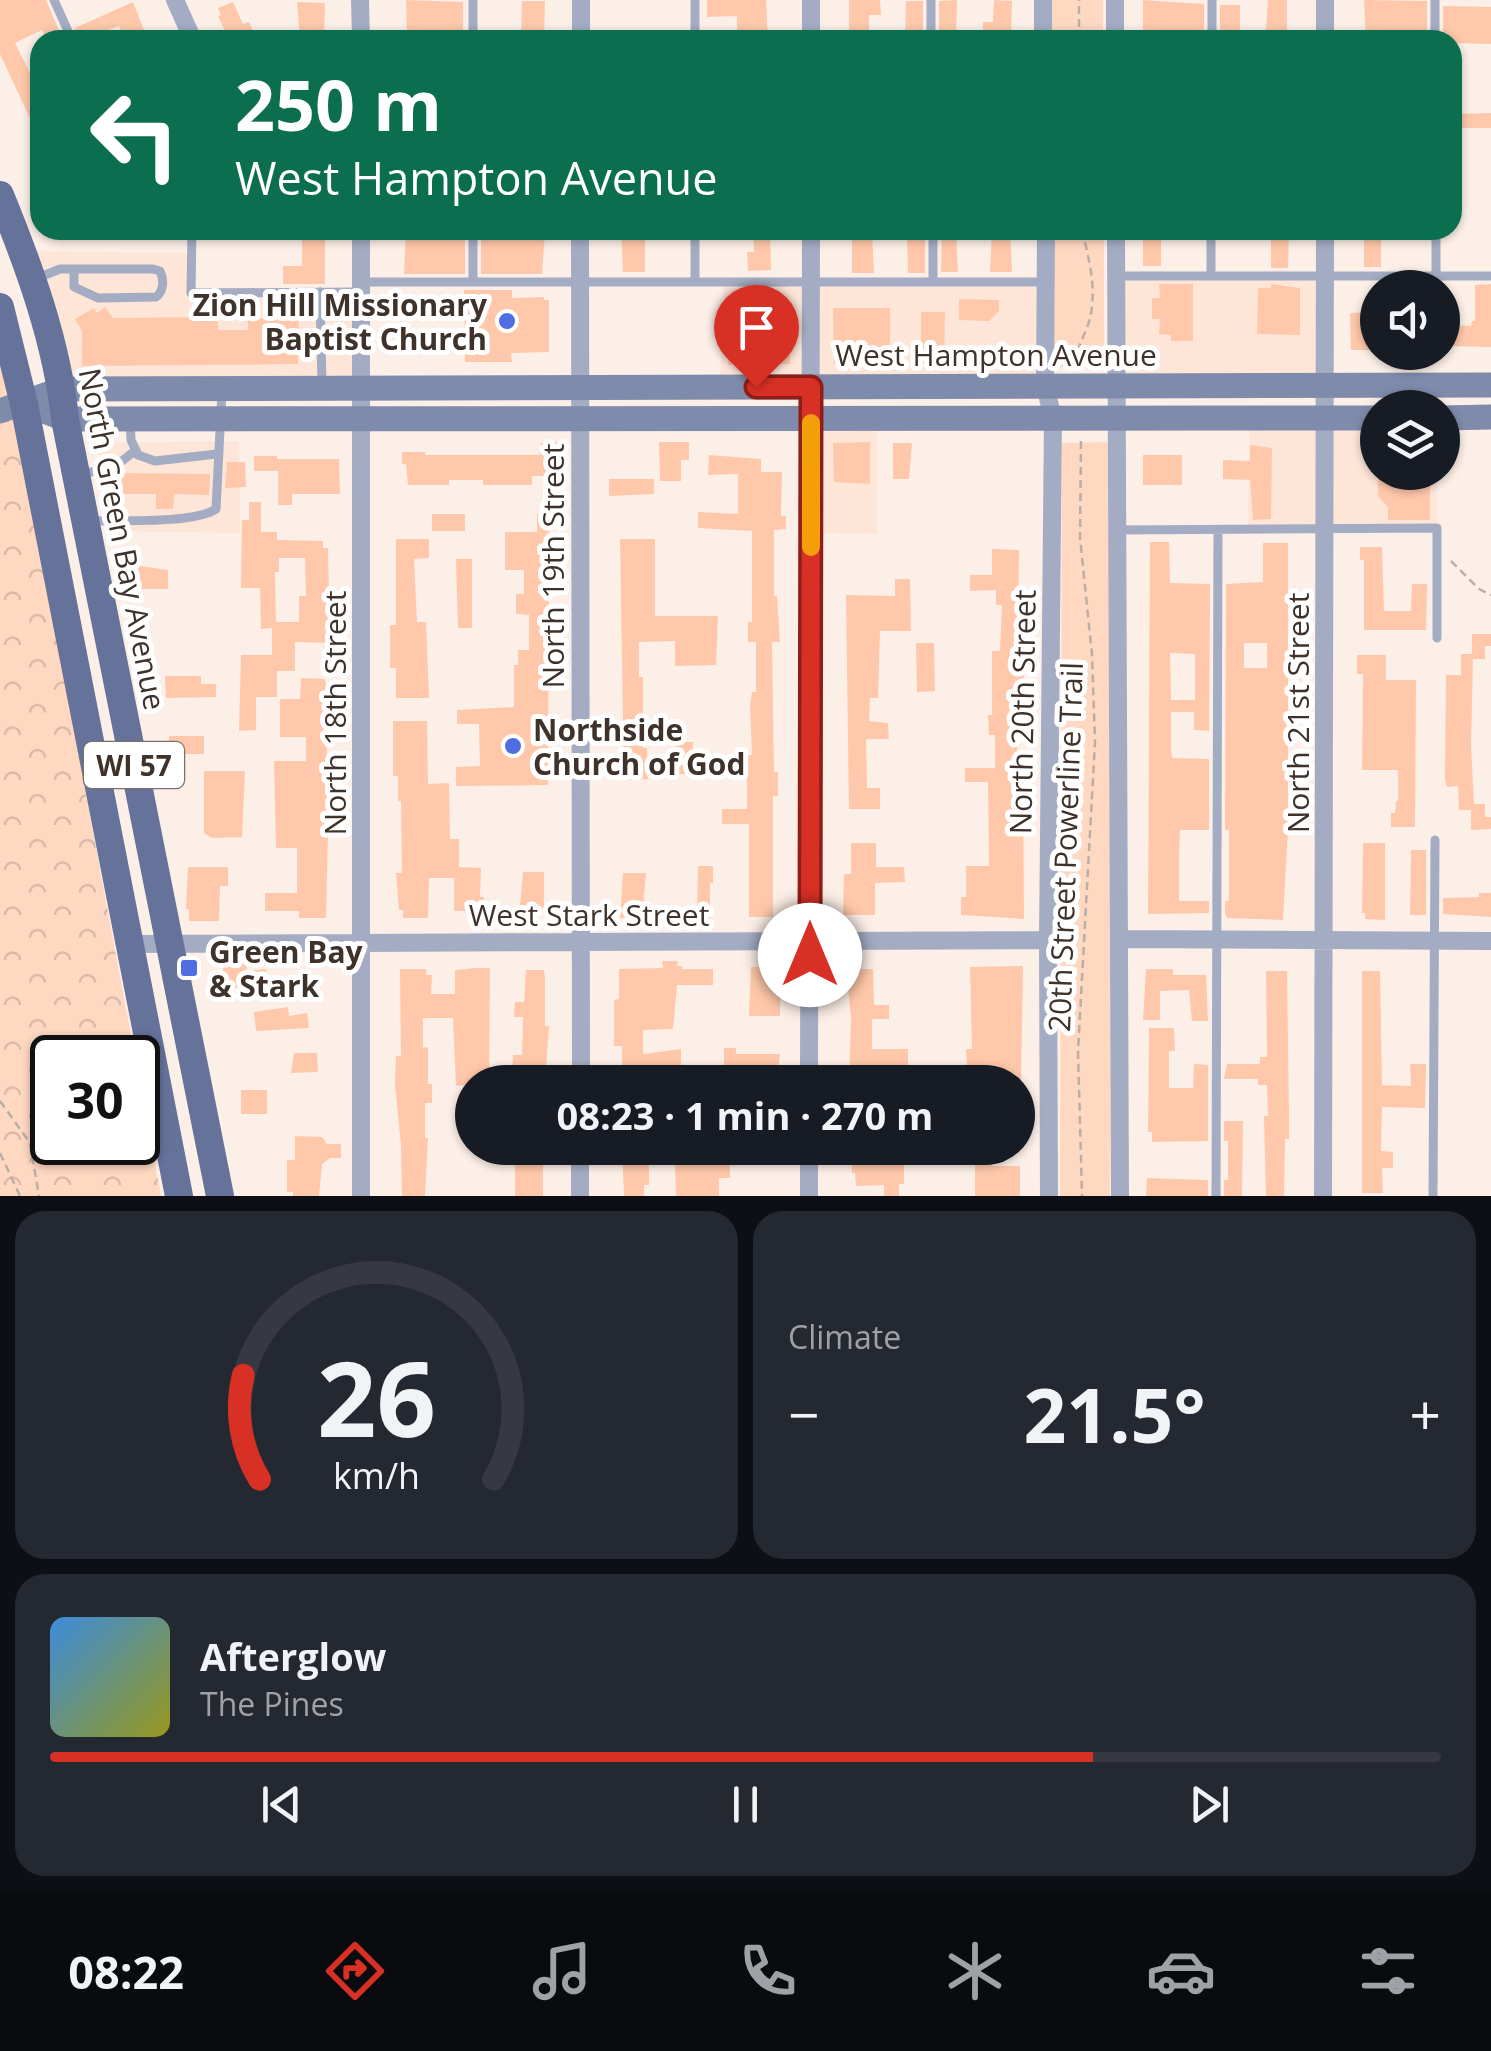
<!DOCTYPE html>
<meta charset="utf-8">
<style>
:root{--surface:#171b24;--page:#242831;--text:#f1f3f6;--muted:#9ea1a6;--line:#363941;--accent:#d93025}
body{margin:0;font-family:"Open Sans",sans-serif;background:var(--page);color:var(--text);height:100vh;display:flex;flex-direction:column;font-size:38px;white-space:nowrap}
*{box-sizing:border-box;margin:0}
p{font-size:32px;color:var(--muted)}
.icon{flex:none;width:55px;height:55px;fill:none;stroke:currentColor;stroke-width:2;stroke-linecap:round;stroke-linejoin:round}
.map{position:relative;height:1196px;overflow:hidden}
.side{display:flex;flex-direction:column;gap:15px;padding:15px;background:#0d0f14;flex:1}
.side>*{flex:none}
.hud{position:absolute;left:30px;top:30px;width:1432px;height:210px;border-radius:30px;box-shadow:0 2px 8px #0004;background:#0b6e4f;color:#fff;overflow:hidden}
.buttons{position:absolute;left:1360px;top:270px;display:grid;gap:20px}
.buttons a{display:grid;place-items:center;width:100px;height:100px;border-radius:50%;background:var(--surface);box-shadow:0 2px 8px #0004;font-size:50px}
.speed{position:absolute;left:30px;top:1035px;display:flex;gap:20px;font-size:50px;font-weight:700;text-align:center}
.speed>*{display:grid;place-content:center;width:130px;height:130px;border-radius:50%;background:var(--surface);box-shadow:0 2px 8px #0004;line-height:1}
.speed .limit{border:5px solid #111;border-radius:15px;background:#fff;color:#111}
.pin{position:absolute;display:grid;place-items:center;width:85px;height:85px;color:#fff;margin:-102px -42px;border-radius:50% 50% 50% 0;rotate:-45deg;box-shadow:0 0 10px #0007}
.pin .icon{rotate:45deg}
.me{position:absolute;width:110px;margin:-55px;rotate:0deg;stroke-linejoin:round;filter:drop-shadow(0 0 8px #0008)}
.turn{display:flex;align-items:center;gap:35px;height:210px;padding:0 40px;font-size:45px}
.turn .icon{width:130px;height:130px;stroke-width:2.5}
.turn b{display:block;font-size:70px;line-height:85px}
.big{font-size:75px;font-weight:700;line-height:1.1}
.side .tile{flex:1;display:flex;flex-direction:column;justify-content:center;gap:15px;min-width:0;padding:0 35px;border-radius:30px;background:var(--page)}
.side .dial{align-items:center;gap:0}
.dial svg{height:260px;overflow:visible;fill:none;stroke:var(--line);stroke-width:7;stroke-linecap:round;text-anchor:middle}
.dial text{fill:var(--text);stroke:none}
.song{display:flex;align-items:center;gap:30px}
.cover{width:120px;height:120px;border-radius:15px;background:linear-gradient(135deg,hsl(210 70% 55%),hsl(60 70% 35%))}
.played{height:10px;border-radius:5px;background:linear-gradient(90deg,var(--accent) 75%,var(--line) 75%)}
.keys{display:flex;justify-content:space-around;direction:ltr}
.heat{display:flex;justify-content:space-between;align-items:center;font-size:55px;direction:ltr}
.side .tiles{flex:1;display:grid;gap:15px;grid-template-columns:1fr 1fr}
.tile:last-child{grid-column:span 2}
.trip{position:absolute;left:455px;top:1065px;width:580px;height:100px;border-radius:50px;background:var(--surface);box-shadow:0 2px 8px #0004;font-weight:700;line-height:100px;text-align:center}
.tabs{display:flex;height:160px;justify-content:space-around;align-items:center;background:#090b0e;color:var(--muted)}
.tabs .icon{width:70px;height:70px}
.tabs .selected{color:var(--accent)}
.tabs b{font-size:45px;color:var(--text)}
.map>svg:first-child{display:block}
.built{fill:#fde5d8}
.green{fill:#ffd8c2}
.park{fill:url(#park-crowns)}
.building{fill:#ffc8aa;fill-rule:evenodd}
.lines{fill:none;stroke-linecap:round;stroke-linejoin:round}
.path{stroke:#bbaea6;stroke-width:2.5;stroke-dasharray:8 5;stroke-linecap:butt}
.service{stroke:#a4acc3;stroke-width:9}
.minor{stroke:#a4acc3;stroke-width:18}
.secondary{stroke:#7f8bab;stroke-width:25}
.primary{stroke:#65729a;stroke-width:28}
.route-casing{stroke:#8d1f18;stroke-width:25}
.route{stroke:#d93025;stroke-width:18}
.slow{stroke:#f59e0b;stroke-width:18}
.poi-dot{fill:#506ee2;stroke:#fff;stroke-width:4}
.labels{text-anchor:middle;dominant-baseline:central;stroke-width:10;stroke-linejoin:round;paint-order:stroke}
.shield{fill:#fff;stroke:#78706b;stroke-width:2.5}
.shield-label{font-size:28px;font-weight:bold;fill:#3e322b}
.poi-label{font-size:30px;font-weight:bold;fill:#3e322b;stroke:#fff;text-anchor:start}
.street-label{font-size:30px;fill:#3e322b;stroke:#fff}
</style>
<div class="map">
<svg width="1491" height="1196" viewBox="0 0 1491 1196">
<defs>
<pattern id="park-crowns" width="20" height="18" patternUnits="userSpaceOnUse" patternTransform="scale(2.5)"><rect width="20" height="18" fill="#ffd8c2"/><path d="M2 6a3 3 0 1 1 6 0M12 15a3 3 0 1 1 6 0" fill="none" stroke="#dcbaa7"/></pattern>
</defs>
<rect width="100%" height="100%" fill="#fcefe7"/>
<path class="built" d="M23 251 192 253 191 292H361V388L62 389Z
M1117 276H1325V386H1118Z
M724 282H1046L1045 386 720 387Z
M1250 418H1377L1378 472 1436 473 1437 528 1248 531Z
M811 419H877V534L811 533Z
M239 441 240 533 112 531 97 443Z"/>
<path class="green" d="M1052 0H1103V40H1052Z
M1052 230H1104V366L1052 367Z
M1112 442 1110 1196H1060L1062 443Z"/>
<path class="park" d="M0 364 21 446 135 1057 52 1058V1142H138V1073L161 1196H0Z"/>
<path class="building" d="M0 0H46L63 40H48L42 30 15 43 40 93V140L0 54Z
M406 0 463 2V40H407Z
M707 0H766L768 40H737V16L707 17Z
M849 0H880L881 15H869V40L849 38Z
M957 0 956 40H939V1Z
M994 0 1012 1 1011 40H983V22H993Z
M1143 0 1204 4V40H1143Z
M1268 0H1287V40H1265Z
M1364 0 1427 1V40H1366Z
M522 1H545L544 40H521Z
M906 1H923V40H905Z
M133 2 148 40H125L119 26 80 40 75 28Z
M233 2 243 24 249 22 257 40H229L218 16 221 15 218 8Z
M297 2 325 3 324 40H300Z
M1220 5H1240V40H1220Z
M1443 6 1491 7V44L1452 43V40H1443Z
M1491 113V128H1452V114Z
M302 230H325V284H283V266H302Z
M406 230 465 235V274H404Z
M513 230 545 232 542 274H481V236H513Z
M621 230 645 233V272H623Z
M753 230H770L771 270 748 271 747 252H754Z
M852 230H872L874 273H852Z
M992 230H1010L1012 272H990Z
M1143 230H1161V266H1143Z
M1271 230H1289L1288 268H1271Z
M1364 230H1381V267H1364Z
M907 231H925V273H908Z
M942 231H956L958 272H941Z
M1159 284H1193V341H1171V335L1159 334 1160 319H1152V298H1160Z
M1271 284 1300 288V335L1257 334 1258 288H1271Z
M1491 284V347L1442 346 1443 325 1471 326 1472 321H1475V285Z
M464 290H512V298L544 297V300H549V352L511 353 512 362H465Z
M959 299 999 300V311L989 321 959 320Z
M299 300 298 364 82 366V331L75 319 94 308 97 313 105 307 113 318 218 317V330H248V319L280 318V301Z
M728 303H755V335L790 338V364L728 365Z
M833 308H890V363L834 364Z
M921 312H945L944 364 921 363Z
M1371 312V350H1351L1350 313Z
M560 442 561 476H532V485H483V480H449V485H408L406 464H402V452H425V455H539L541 443Z
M659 442H689V460H681V481H660Z
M870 442V484L834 482 833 443Z
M893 443H912L909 479H893Z
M1250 445 1272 448 1271 519 1253 520 1250 480 1223 479V460L1250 461Z
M709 455 761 459V472H782L781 516H786V529L774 530V596H777L780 642H772L774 772H778V796H773V917H749V824H722V809H747V755H752L750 705 752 692H756V642H748V622H752V531L698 528V512L738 514V474L708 475Z
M1143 455H1182V485H1143Z
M254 456H277V459H339L340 494H292V505H278V471H254Z
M227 462H245L246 487 225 488Z
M1378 472H1430V520H1388V507L1378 496Z
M114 473 210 474 209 495 174 494 173 509H156V494H119Z
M609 479H654V494L609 496Z
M249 502H261V532H277V540L323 541V548H328L330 643 295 642V671H277V697H256V730L239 731 241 655H272V628L261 629 260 588H241L242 520H249ZM279 558H305L306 596H299V622H276L275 572H279Z
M432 514H465V531H432Z
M537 514H552L553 530H549L548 785 456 786V767L480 766 479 724H457V710L514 707V665H518V650H529V615L516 614V594H524V570H505V532H537Z
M396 539H429V558L414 559 417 622H426L429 698H396V668H390V625H396Z
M620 539H655V616H718L716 665 675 666V641L639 642V677H643V748H647L648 779 624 780Z
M1150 542H1169L1170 583 1210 584 1209 731 1194 730V712H1171V750L1172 758 1209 759V830H1180L1179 857V901H1209V913L1148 914ZM1170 653 1195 654V700H1171Z
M1263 543H1288V829L1283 920 1227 918 1225 913V901H1229V830H1225L1226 584 1263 582ZM1244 643H1267V668H1244Z
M1360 547H1382L1384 611H1411L1412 584H1427L1426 630H1364V560H1360Z
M992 549 1019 550 1018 624H1023L1024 698 1023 730 1017 734 1018 787H1023L1024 919 961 915V897H966V866H989L988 782H965V768H995V735H989L988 715H992V651H1000L1002 605H996V590L970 591V575H992Z
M456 559H472V628H458Z
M133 565 168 570V589H132Z
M895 579H910L911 631H880L878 698H870L869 721 888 723 889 739H866L867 788H880V809H849L846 595 895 596Z
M1472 634H1491V646H1485V659H1473L1471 745 1474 804H1485V817H1491V829L1471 830V810H1459L1458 786 1447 787 1445 780 1446 675H1461V654H1472Z
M916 643H934L935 691 917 692Z
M1357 655H1386V680H1416L1415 827H1391V813H1395L1396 801H1398V770H1362L1363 674H1357Z
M165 676H201V684H216V697L166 698Z
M301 678 325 679 326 685 328 834 326 918H299V911H265V893H297V848H276L274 761H306V737H280V699H300Z
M393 721H427L428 784 449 783 450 839H459V867L481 868 480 897H484V911H454V878H429L428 918H403V910H399L396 873H402L401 801H398V776H393Z
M169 736H204V754H169Z
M675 742H693L692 774H675Z
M204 771H245L242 837 212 838 204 833Z
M851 843H876V867H904L905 882 875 883V915H843L844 874H851Z
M1363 843H1385V920L1365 919V913H1362Z
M1411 850H1426V915H1410Z
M698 866H713V883H710V919H697Z
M188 867H228V886H220L219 921H189V909H186Z
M523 872H544V912L539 913V916H519Z
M623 873H646L642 918H620Z
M1479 893H1491V917L1443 914V898L1479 897Z
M246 961 247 971 266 969 267 987 223 989V963Z
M662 961H678L677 966H682V969H713V985H677L673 1029 643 1030V1054L681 1049V1082H622V1046H614V1000L619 999V969L663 968Z
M1023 966 1021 1082H968L966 1049H972L970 967Z
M751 967H781L780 1016H749Z
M476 968H490L489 1082 456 1086 453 1018H423V1048L428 1047V1084H432V1103H425V1138H428L425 1196H402L401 1146 395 1084 396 1056H401L400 969H426V975H432L431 994H455V970Z
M843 969H873L874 1005H889V1019H872V1049H908V1082H849L851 1018 848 987H843Z
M1146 969H1173V975H1206L1208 1021H1192L1189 990 1160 991V1020H1143Z
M526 970H544L545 978V1026H549L545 1082H523V1074H512L513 1055H522L523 1017H514L515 1002H524Z
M1266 971H1287L1289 1116V1139H1285L1284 1196H1266L1264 1116H1268L1267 1085H1258V1079H1224L1227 1064H1260V1057H1267Z
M1362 971H1380L1382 1085 1411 1086 1410 1064H1426L1425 1108 1382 1107 1381 1151 1393 1152V1168H1382L1383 1193H1362Z
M288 1007 289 1016 307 1013 309 1028 256 1031 254 1012Z
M1149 1028H1174L1175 1051H1169V1088H1193L1194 1064 1208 1065V1141L1152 1142V1132H1148Z
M724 1048H736V1054H780L777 1082H724Z
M294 1053H317L318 1072 291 1073Z
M241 1090H267V1114H241Z
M1224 1121H1243L1242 1196H1224V1180H1228V1141H1224Z
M295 1136 322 1137 327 1144H341V1158H330L322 1164 319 1196H293V1192H287V1160H295Z
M515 1148H543V1196H515Z
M622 1148H644V1165H649V1185H644V1196H624Z
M713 1148H730V1178H719V1196H676L675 1161 713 1159Z
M851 1148H876V1160H904V1184H899V1196H884V1185L856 1186 855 1173H852Z
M978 1148H992V1166H1020V1196H975V1159H978Z
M1147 1178 1208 1180V1196H1146Z"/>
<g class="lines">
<path class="path" d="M1079 40V0
M1076 364C1076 346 1086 335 1090 318 1097 288 1089 259 1082 230
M1081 441 1080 538 1092 654 1095 742 1078 1051 1082 1196
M1451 561 1479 589 1491 595
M0 1101 30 1143 39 1196
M0 1153 20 1196"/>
<path class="service" d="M54 0 72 40
M473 0V40
M695 0V40
M931 0V40
M1435 0V40
M1212 40V0
M192 230 191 293 361 292
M473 230V282
M695 230V282
M933 230V282
M1436 230V276
M1117 276H1491
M1211 276V230
M35 279 60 269H153L160 271C164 279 164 291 156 297L98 298 74 287V269
M361 282H1046
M320 292 322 385
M130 420 131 440 138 455 155 461 217 454
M104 469 118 520
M80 476 122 461 136 450
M87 521C117 520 194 524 216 509L222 391
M1119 530 1437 528V638
M1216 1196 1218 531
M1433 1196 1435 840"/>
<path class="minor" d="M175 0 193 40
M360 0 361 40
M811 0V40
M1043 0V40
M1115 0V40
M1325 0V40
M581 40V0
M580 230 581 1082
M1046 230 1045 386 1053 418 1048 940 1049 1196
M1116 230 1120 1196
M1119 939 1491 941
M130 944 1048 940
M809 1082 811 230
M361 1196V230
M580 1196V1148
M809 1196V1148
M1323 1196 1325 230"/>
<path class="secondary" d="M0 411 62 389 1491 385
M47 412 65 419 1378 418
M1442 418 1491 417"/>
<path class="primary" d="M0 195C29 266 57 342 65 419L220 1196
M0 307 24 404 179 1196"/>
</g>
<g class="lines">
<defs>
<path id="route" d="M756 387H811L810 955"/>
</defs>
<use href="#route" class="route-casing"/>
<use href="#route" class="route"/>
<path class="slow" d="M811 423V547"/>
</g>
<g class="poi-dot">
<circle cx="507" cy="321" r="10"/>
<circle cx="513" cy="746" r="10"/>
<rect x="179" y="958" width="20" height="20" rx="5"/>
</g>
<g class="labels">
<rect class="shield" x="84" y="742" width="100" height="46" rx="8"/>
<g class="shield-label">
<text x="134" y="765">WI 57</text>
</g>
<g class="poi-label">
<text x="487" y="304" text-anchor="end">Zion Hill Missionary<tspan x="487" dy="34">Baptist Church</tspan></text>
<text x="533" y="729">Northside<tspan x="533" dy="34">Church of God</tspan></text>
<text x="209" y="951">Green Bay<tspan x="209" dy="34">&amp; Stark</tspan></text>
</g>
<g class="street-label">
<text x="996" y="354">West Hampton Avenue</text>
<text transform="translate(123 539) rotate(79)">North Green Bay Avenue</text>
<text transform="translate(552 566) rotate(-90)">North 19th Street</text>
<text transform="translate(1022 712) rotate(-89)">North 20th Street</text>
<text transform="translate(334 713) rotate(-90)">North 18th Street</text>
<text transform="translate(1297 713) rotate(-90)">North 21st Street</text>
<text transform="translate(1065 847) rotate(-88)">20th Street Powerline Trail</text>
<text x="589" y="914">West Stark Street</text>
</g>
</g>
</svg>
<div class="buttons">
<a><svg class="icon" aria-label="sound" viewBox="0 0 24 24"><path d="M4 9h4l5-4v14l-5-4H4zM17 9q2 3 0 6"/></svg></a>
<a><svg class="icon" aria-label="layers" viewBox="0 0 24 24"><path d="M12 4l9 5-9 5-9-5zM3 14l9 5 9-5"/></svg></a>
</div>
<div class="speed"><div class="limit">30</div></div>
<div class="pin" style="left:756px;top:387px;background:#d93025"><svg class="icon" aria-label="arrive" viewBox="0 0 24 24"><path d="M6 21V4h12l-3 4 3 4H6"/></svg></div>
<svg class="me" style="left:810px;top:955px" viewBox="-20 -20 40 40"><circle r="19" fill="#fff"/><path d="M0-13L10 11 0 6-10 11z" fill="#d93025"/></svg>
<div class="trip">08:23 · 1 min · 270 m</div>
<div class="hud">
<div class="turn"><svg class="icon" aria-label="left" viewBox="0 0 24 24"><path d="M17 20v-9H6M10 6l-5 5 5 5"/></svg><div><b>250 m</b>West Hampton Avenue</div></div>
</div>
</div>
<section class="side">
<div class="tiles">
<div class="tile dial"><svg viewBox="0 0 100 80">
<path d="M14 69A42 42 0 1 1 86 69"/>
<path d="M14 69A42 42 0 0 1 9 37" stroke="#d93025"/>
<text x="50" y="56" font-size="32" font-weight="700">26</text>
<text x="50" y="72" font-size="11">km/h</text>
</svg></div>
<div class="tile"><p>Climate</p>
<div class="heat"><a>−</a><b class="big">21.5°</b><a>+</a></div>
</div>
<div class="tile">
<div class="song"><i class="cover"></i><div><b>Afterglow</b><p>The Pines</p></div></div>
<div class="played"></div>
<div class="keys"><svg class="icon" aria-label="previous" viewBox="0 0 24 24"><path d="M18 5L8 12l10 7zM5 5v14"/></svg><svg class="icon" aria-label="pause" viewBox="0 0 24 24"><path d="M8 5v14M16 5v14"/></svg><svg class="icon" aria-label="next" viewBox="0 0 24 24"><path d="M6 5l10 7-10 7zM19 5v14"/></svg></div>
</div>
</div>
</section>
<nav class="tabs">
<b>08:22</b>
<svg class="icon selected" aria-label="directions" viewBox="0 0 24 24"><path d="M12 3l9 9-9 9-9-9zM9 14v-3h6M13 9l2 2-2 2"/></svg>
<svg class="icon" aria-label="music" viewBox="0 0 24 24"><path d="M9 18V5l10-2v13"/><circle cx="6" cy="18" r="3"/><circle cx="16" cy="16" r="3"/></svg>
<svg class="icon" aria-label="phone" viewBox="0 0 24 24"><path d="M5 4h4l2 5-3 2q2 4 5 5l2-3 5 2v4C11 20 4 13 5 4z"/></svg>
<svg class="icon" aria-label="climate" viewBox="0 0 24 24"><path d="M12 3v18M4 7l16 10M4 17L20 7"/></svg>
<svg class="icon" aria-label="car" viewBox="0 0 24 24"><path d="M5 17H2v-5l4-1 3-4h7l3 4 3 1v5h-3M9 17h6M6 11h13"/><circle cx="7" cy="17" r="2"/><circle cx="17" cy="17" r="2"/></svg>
<svg class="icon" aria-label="filters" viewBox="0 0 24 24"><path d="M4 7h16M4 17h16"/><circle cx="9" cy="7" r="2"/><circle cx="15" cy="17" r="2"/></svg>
</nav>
